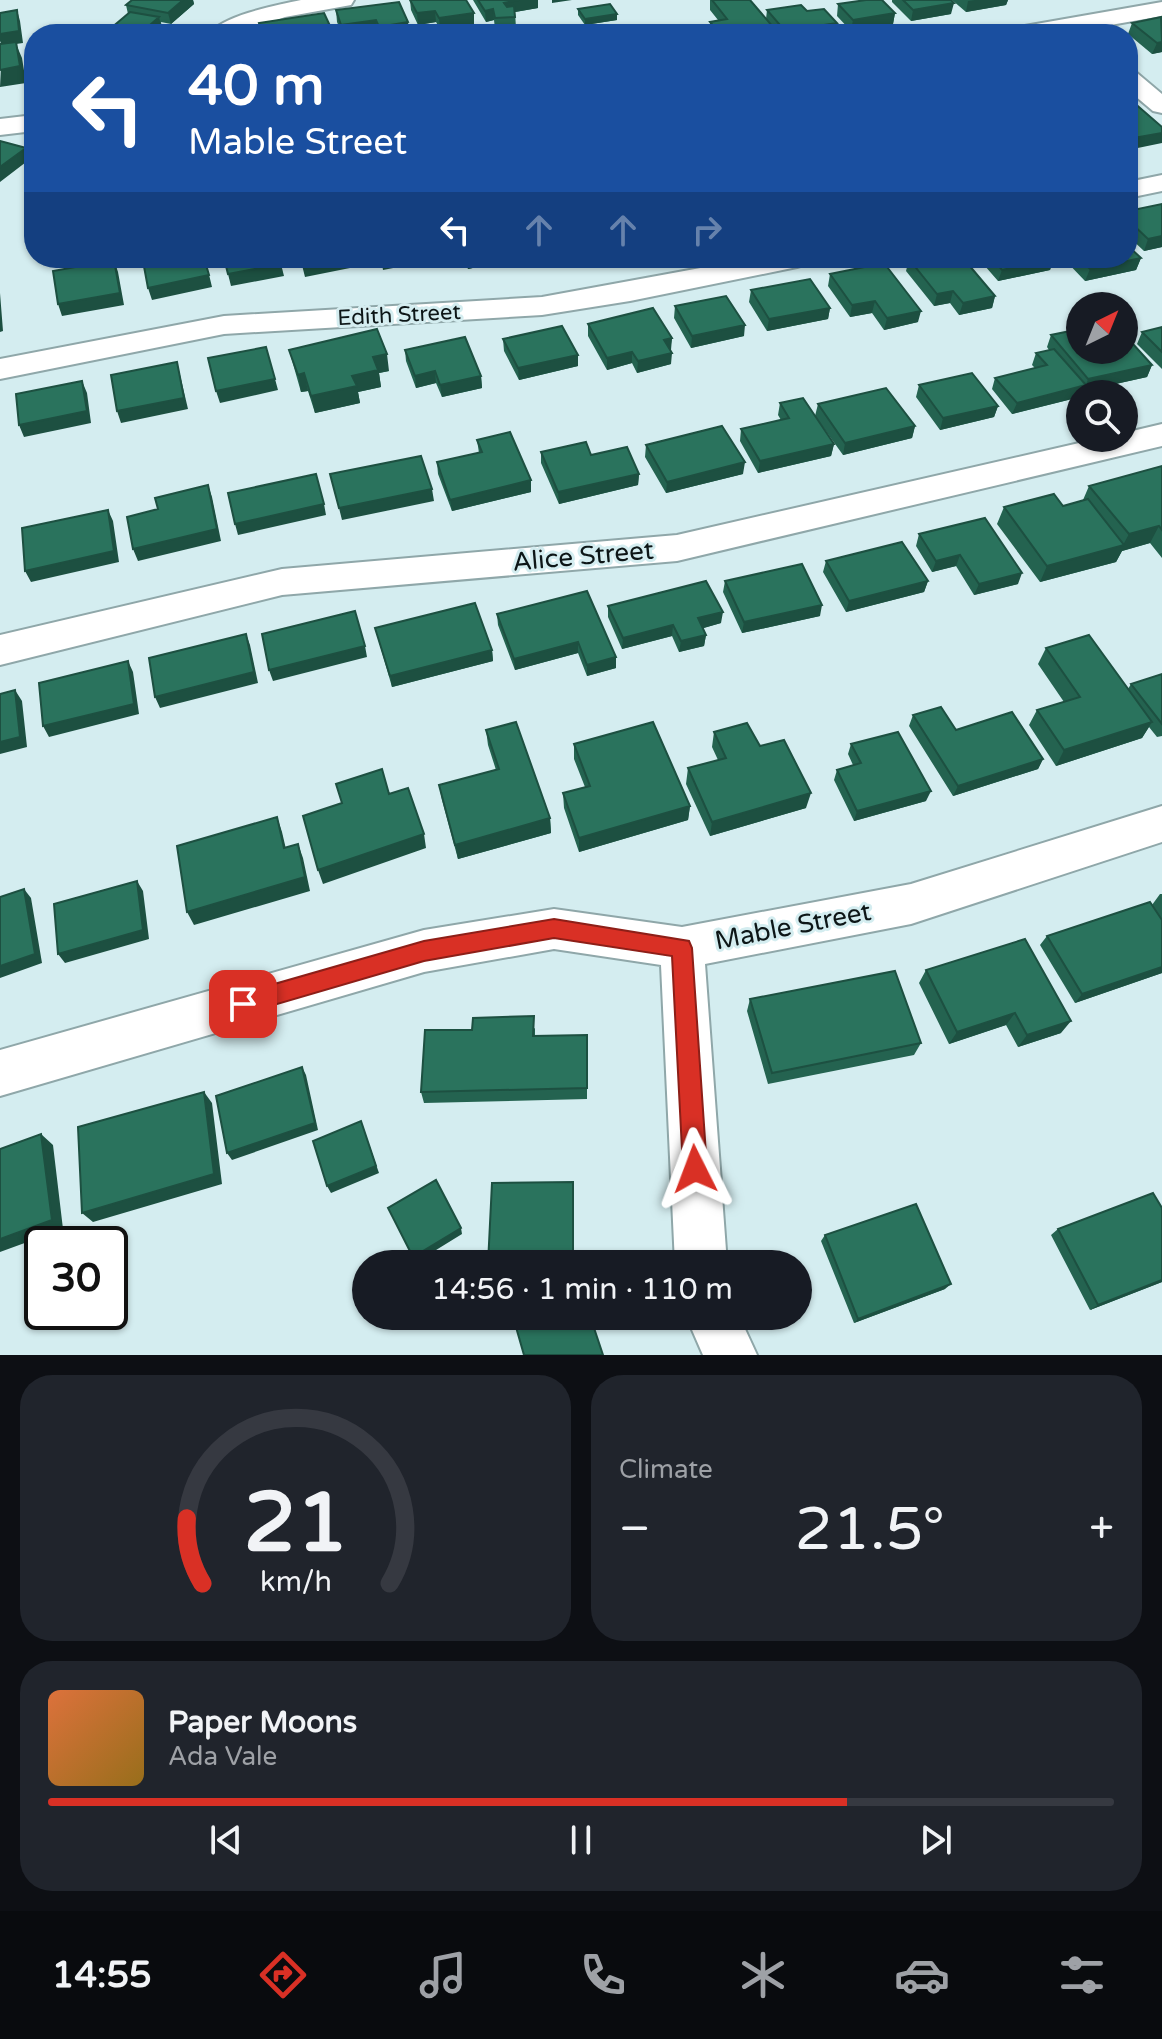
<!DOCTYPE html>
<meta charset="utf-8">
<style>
:root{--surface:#171b24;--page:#20242c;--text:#f1f3f6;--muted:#9ea1a6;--line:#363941;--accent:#d93025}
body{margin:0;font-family:"Varela Round",sans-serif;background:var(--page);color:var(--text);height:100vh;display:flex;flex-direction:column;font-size:30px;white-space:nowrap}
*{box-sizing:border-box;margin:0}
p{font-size:26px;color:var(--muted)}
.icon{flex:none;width:44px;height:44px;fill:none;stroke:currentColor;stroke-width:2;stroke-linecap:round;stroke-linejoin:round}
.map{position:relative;height:1355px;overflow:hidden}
.side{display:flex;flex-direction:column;gap:20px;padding:20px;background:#0d0f14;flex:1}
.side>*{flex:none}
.guide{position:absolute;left:24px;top:24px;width:1114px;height:244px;border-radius:32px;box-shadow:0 2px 6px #0004;background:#1a4fa0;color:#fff;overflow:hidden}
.needle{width:52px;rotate:43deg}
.fabs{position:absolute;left:1066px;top:292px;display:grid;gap:16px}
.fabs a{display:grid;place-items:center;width:72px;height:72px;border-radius:50%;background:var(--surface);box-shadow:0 2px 6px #0004;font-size:40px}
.speed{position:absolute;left:24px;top:1226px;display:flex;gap:16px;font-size:40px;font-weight:700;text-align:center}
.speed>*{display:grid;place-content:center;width:104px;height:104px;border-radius:50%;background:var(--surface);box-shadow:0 2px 6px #0004;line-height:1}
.speed .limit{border:4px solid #111;border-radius:12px;background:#fff;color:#111}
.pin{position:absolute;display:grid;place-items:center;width:68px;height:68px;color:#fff;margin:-34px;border-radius:16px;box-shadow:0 4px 12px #0006}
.me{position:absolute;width:88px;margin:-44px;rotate:357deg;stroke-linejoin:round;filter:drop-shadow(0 0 6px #0008)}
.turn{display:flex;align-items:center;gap:28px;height:168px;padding:0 32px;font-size:36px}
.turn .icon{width:104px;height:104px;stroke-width:2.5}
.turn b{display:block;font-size:56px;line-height:68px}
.lanes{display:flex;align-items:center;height:76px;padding:0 32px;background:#0003;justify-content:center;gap:40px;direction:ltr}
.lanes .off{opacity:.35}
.big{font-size:60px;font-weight:600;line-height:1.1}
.side .tile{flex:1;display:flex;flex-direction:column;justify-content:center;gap:12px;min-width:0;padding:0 28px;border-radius:32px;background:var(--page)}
.side .dial{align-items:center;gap:0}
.dial svg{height:208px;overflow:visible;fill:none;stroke:var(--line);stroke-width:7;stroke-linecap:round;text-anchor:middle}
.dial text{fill:var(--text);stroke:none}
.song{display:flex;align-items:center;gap:24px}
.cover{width:96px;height:96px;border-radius:12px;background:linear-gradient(135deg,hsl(20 70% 55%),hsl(40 70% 35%))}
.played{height:8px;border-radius:4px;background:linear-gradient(90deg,var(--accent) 75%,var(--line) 75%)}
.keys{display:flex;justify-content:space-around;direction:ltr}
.heat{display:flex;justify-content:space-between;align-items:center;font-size:44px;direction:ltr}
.side .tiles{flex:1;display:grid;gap:20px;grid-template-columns:1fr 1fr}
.tile:last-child{grid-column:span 2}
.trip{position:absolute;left:352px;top:1250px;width:460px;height:80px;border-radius:40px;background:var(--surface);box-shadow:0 2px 6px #0004;font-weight:600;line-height:80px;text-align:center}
.dock{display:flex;height:128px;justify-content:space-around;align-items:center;background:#090b0e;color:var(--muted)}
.dock .icon{width:56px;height:56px}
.dock .current{color:var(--accent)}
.dock b{font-size:36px;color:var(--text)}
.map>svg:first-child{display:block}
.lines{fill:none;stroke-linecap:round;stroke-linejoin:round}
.street-casing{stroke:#8fa7a9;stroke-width:4}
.street{fill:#fff;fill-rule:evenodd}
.wall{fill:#246350}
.shaded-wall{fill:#1d5041}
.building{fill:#2a735d;stroke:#1d5041;stroke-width:2}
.route{fill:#d93025;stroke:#8d1f18;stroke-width:2}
.labels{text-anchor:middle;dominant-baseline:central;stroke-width:6;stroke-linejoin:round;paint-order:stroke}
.far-street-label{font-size:22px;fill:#0d1617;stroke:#d4edf0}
.street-label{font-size:26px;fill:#0d1617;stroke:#d4edf0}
</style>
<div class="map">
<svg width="1162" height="1355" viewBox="0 0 1162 1355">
<rect width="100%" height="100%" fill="#d4edf0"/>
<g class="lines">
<defs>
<path id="street" d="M301 0H354L351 5 285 17 239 34H209C224 15 277 5 301 0Z
M1162 2V16L1059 34H1007L1011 29 1019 27Z
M1128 71 1137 73 1162 94V113L1153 111 1128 90Z
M34 115V131L0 135V119Z
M1162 175V191L1128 198V182Z
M755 258H811L807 264 797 267 630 301 542 315 224 334 0 379V359L224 316 542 297Z
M1162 424V446L677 561 282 595 0 665V635L282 569 677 535 1101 438H1124V433Z
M1162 806V842L911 924 705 964 727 1264H675L661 965 554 949 424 972 0 1096V1050L424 930 554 909 682 927 911 884Z
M686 1316H739L757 1355H703Z"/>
</defs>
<use href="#street" class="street-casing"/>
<use href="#street" class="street"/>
</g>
<path class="wall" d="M132 0H193L194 4 171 24 161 22 162 29 156 34H104L128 14 126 5Z
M410 0 474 24 440 29 436 22 418 25 411 10Z
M473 0H538V8L515 12 516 28 495 29 494 20 486 22Z
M710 0H750L766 19 767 10 807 11 835 34H710V22L718 20 710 10Z
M892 0H951V14L911 21 892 2Z
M952 0H1008L1006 5 966 12Z
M838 4 895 13 893 24 851 31 837 16Z
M578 9 617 14V20L585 25 578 15Z
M336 10 408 22 409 34H378L377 31 356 34H342L337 22Z
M1162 18V52L1152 54 1128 34 1132 23Z
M1162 204V247L1144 251 1128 236V211Z
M463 258H519L468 269Z
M978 258H1054L1050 270 998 281Z
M1063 258H1141L1136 270 1085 281Z
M909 259 995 296 992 308 959 315 950 303 934 306 906 271Z
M830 274 918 322 884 330 872 313 850 317 828 286Z
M751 290 830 308 828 319 767 331 749 302Z
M675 306 744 336 691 348 674 318Z
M588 324 672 338 670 350 671 364 637 373 632 363 607 370 588 336Z
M1162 327V369L1137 344 1142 332Z
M1051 335 1152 365 1147 377 1084 391 1080 394V397L1012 414 992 389 995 378 1035 368 1032 365 1036 353 1049 350 1047 347Z
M503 339 578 366 519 380 504 351Z
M289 350 389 371 379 373 381 387 358 392 360 403 315 413 308 391 301 392Z
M405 350 481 376 482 388 442 397 436 383 416 388 406 361Z
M919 385 998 406 994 417 940 430 916 397Z
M780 403 834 444 831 456 758 473 740 441 741 429 781 420 778 415Z
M818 404 915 426 912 438 843 455 815 416Z
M477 440 531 480V492L452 511 438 474 437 462 479 453Z
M646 445 743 474 666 493 645 457Z
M541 452 639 474 638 485 559 504 541 463Z
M1162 466V558L1150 543 1122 551 1116 562 1040 582 997 524 1004 507 1063 506 1083 500 1089 486Z
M919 534 1018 584 974 595 956 566 932 572 916 546Z
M826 561 928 581 924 592 846 612 823 572Z
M725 581 820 616 742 633 723 592Z
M608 606 721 623 703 628 706 635 704 646 679 652 672 636 622 649 608 617Z
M497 614 616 657V668L587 676 578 653 515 670 498 625Z
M375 628 492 650 493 661 392 687Z
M1046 648 1128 689 1131 684 1162 674V736L1157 737 1149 727 1142 738 1056 766 1029 725 1037 710 1064 702 1038 664Z
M913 715 956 730 1043 759 1038 769 953 796 909 726Z
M486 730 550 818 551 833 458 859 442 800 439 785 496 770 488 745Z
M714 732 760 746 806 808 710 836 686 784 688 768 718 760 712 747Z
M574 744 690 806 688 820 579 852 564 808 563 793 585 787 574 759Z
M851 744 926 801 854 821 834 780 837 770 853 765 848 754Z
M1160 894H1162V973L1075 1003 1040 945 1047 936 1152 905Z
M926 970 1061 1033 1018 1047 1006 1025 949 1044 919 983Z
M750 999 921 1043 914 1055 768 1084 747 1011Z
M535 1028V1036L587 1035V1099L424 1103 421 1092Z
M1162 1208V1282L1090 1310 1051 1235 1058 1229Z
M825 1235 945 1289 854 1323 821 1241Z"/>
<path class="shaded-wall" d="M183 0H193L194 4 171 24 168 13Z
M519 0H538V8L504 14V3Z
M552 0H572L552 3Z
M975 0H1008L1006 5 966 12 968 1Z
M954 3 951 14 911 21 913 10Z
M493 9 494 20 486 22 485 11Z
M17 10 20 21 23 43 16 44 22 58 26 83 0 87 2 46 0 41V33Z
M435 11 436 22 418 25 417 13Z
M474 13V24L440 29 439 18Z
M895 13 893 24 851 31 853 20Z
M617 14V20L585 25V19Z
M159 17 162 29 156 34H140Z
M376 20 377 31 356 34H343L341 25Z
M408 22 409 34H380L379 27Z
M837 23 835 34H785V31Z
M331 28V34H294Z
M1162 42V52L1152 54 1157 43Z
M1162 133V143L1128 150V139Z
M26 148 30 159 0 182V167Z
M1162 236V247L1144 251 1148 239Z
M205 258 212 287 152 300 148 288Z
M338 258H358L360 266 305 277 302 265Z
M381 258H439V259L383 270Z
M467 258H519L468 269Z
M1054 258 1050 270 998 281 1002 270Z
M1141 258 1136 270 1085 281 1090 269Z
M114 260 118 272 124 305 62 316 58 304Z
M281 264 284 276 231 286 228 274Z
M953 291 950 303 934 306 937 294Z
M0 293 3 331 0 332Z
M995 296 992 308 959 315 963 303Z
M875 301 872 313 850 317 852 305Z
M830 308 828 319 767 331 769 319Z
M921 311 918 322 884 330 887 318Z
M745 325 744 336 691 348 692 336Z
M672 338 671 350 663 352 664 340Z
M632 352V363L607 370V358Z
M672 353 671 364 637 373 638 361Z
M387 354 389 371 379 373 381 387 358 392 360 403 315 413 311 396 352 376 373 357Z
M578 355V366L519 380 518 368Z
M177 362 188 409 121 423 117 411Z
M1152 365 1147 377 1084 391 1088 379Z
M435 371 436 383 416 388 415 376Z
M304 373 308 391 301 392 298 375Z
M481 376 482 388 442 397 440 385Z
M275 379 278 390 220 403 216 391Z
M82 381 87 393 91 423 24 437 19 425Z
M1086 385 1082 394H1080V397L1012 414 1017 403Z
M998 406 994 417 940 430 943 418Z
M915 426 912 438 843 455 845 443Z
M834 444 831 456 758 473 760 461Z
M745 462 743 474 666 493 667 482Z
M639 474 638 485 559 504 558 492Z
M531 480V492L452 511 450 500Z
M208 485 212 497 221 541 138 561 133 549Z
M432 489 434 501 342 520 339 508Z
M324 504 326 515 238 535 235 524Z
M108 510 113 521 119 562 31 582 25 571Z
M1159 526 1150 543 1122 551 1116 562 1040 582 1047 566 1123 545 1129 534Z
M960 555 956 566 932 572 936 561Z
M1022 573 1018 584 974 595 979 584Z
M928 581 924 592 846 612 849 601Z
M822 605 820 616 742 633 744 622Z
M723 612 721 623 697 630 698 618Z
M673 625 672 636 622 649 623 638Z
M246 634 250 645 258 683 160 708 155 697Z
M706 635 704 646 679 652 681 641Z
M578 642V653L515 670 514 659Z
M365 646 367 657 273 681 269 670Z
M492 650 493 661 392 687 390 676Z
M616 657V668L587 676V665Z
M128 661 133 672 139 714 49 737 43 726Z
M15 690 22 701 27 747 0 754V742Z
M1152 722 1142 738 1056 766 1064 750Z
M1043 759 1038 769 953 796 958 786Z
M931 791 926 801 854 821 857 811Z
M811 793 806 808 710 836 712 822Z
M690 806 688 820 579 852V838Z
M277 817 282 832 289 862 284 848Z
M550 818 551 833 458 859 455 845Z
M424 834 426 848 323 884 318 870Z
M298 844 303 858 310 891 194 925 187 912Z
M137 881 143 891 149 939 65 963 58 954Z
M24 889 31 898 42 963 0 978V966Z
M1162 967V973L1075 1003 1082 994Z
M1015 1013 1006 1025 949 1044 957 1032Z
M1071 1021 1061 1033 1018 1047 1027 1035Z
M302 1067 306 1075 318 1130 232 1160 227 1153Z
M204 1092 212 1103 222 1184 93 1222 82 1213Z
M361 1121 379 1173 331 1193 327 1186Z
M41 1134 53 1145 63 1229 0 1252V1239Z
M461 1228 462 1234 415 1263 413 1257Z
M1162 1280V1282L1090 1310 1098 1305Z
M951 1284 945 1289 854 1323 858 1319Z"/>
<path class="building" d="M132 0H183L168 13 126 5Z
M410 0H466L474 13 439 18 435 11 417 13Z
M478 0H519L504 3 507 7 514 6 515 17 495 18 493 9 485 11Z
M712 0H750L779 34H720L710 22 727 19Z
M866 0H882L895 13 853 20 838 4Z
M903 0H951L954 3 913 10Z
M399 2 408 22 379 27 376 20 341 25 336 10Z
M610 4 617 14 585 19 578 9Z
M801 5 807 11 824 9 837 23 785 31 767 10Z
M17 10 19 31 0 34V13Z
M130 12 159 17 140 34H104Z
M324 13 331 28 294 34H263L259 23Z
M1161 17 1162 42 1157 43 1132 23Z
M697 27 703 34H662Z
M16 42 20 66 0 70V44Z
M1132 101 1162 127V133L1128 139V102Z
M0 141 26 148 0 167Z
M1162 204V236L1148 239 1128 220V211Z
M1128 246 1141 258 1090 269 1079 258H1128Z
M159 258H204L209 275 148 288 143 261Z
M224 258H280L281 264 228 274Z
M300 258H338L302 265Z
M916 258H963L995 296 963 303 953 291 937 294 909 259Z
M992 258H1054L1002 270Z
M114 260 120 293 58 304 53 271Z
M884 263 921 311 887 318 875 301 852 305 830 274Z
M810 279 830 308 769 319 751 290Z
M726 296 745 325 692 336 675 306Z
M653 308 672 338 664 340 672 353 638 361 632 352 607 358 588 324Z
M562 326 578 355 518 368 503 339Z
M1162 327V352L1142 332Z
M377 329 387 354 373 357 378 370 352 376 357 386 311 396 304 373 298 375 289 350Z
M1080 329V350H1124V334L1152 365 1088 379 1051 335Z
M465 337 481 376 440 385 435 371 415 376 405 350Z
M266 347 275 379 216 391 208 358Z
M1054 349 1086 385 1017 403 995 378 1047 365 1036 353Z
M177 362 184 398 117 411 111 375Z
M972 373 998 406 943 418 919 385Z
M82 381 87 411 19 425 16 394Z
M886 388 915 426 845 443 818 404Z
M803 398 834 444 760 461 741 429 789 418 780 403Z
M722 426 745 462 667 482 646 445Z
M510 432 531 480 450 500 437 462 482 452 477 440Z
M586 442 591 455 627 447 639 474 558 492 541 452Z
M421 456 432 489 339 508 330 474Z
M1162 466V530L1159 526 1129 534 1089 486Z
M316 474 324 504 235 524 228 493Z
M208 485 217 529 133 549 127 517 158 509 155 498Z
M1054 494 1063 506 1088 499 1124 545 1047 566 1004 507Z
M108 510 114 551 25 571 22 528Z
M985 518 1022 573 979 584 960 555 936 561 919 534Z
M902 542 928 581 849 601 826 561Z
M802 564 822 605 744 622 725 581Z
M706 581 723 612 698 618 706 635 681 641 673 625 623 638 608 606Z
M587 591 616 657 587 665 578 642 514 659 497 614Z
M475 603 492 650 390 676 375 628Z
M355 611 365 646 269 670 262 634Z
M246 634 254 672 155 697 149 658Z
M1089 635 1152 722 1064 750 1037 710 1080 697 1046 648Z
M128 661 134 704 43 726 39 683Z
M1162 674V724L1131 684Z
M15 690 20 737 0 742V694Z
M941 707 956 730 1012 712 1043 759 958 786 913 715Z
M516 722 550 818 455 845 439 785 499 769 486 730Z
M653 722 690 806 579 838 563 793 590 786 574 744Z
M747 723 760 746 784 740 811 793 712 822 688 768 726 758 714 732Z
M898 732 931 791 857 811 837 770 861 763 851 744Z
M382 769 389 794 408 788 424 834 318 870 303 816 342 803 336 784Z
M277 817 284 848 298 844 305 877 187 912 177 846Z
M137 881 143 930 58 954 54 904Z
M24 889 35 954 0 966V897Z
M1150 902 1162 920V967L1082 994 1047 936Z
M1025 939 1071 1021 1027 1035 1015 1013 957 1032 926 970Z
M895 971 921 1043 772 1073 750 999Z
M534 1016 533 1036 587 1035V1088L421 1092 425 1030H472L473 1018Z
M302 1067 315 1123 227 1153 216 1096Z
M204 1092 214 1174 82 1213 78 1127Z
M361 1121 376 1166 327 1186 313 1141Z
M41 1134 52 1220 0 1239V1149Z
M436 1180 461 1228 413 1257 388 1208Z
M573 1182V1264H488L492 1183Z
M1153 1193 1162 1208V1280L1098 1305 1058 1229Z
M916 1204 951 1284 858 1319 825 1235Z
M524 1316H590L603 1355H524L514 1320Z"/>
<path class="route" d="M554 919 689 941 692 948 707 1169 703 1178 695 1181 686 1178 683 1169 672 956 554 938 424 961 243 1014 235 1011 232 1004 235 996 243 993 424 941Z"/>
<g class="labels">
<g class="far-street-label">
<text transform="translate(399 315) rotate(-3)">Edith Street</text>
</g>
<g class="street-label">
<text transform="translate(583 556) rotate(-5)">Alice Street</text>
<text transform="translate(793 926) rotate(-11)">Mable Street</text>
</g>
</g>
</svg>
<div class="fabs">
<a><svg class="needle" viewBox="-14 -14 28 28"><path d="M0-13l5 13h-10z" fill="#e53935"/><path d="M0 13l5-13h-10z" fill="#9ea1a6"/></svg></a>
<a><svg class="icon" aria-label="search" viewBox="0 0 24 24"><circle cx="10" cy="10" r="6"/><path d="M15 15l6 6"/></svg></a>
</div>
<div class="speed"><div class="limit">30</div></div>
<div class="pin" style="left:243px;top:1004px;background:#d93025"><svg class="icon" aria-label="arrive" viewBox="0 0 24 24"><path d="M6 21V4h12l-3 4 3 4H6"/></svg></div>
<svg class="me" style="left:695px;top:1169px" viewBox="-20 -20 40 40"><path d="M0-17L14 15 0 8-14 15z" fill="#d93025" stroke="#fff" stroke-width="4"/></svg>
<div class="trip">14:56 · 1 min · 110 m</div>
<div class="guide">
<div class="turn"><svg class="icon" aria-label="left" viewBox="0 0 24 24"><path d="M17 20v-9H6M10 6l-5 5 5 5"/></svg><div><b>40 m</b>Mable Street</div></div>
<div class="lanes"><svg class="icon" aria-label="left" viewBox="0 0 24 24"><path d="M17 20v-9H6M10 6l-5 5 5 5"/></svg><svg class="icon off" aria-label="ahead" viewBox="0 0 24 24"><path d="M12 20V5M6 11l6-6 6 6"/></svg><svg class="icon off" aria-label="ahead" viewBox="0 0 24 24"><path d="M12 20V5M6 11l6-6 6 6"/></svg><svg class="icon off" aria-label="right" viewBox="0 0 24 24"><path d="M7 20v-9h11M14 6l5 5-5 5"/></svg></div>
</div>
</div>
<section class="side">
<div class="tiles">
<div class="tile dial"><svg viewBox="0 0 100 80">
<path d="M14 69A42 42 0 1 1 86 69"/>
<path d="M14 69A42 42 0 0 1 8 44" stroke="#d93025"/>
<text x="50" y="56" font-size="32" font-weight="700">21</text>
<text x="50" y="72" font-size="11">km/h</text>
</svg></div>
<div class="tile"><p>Climate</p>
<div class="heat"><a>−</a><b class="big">21.5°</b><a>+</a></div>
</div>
<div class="tile">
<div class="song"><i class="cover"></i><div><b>Paper Moons</b><p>Ada Vale</p></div></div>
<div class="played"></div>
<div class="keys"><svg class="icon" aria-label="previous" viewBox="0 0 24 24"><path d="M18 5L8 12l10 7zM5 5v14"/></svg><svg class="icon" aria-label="pause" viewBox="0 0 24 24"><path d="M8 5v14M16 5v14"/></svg><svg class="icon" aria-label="next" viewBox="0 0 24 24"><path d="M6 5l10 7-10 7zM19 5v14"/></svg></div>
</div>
</div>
</section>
<nav class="dock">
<b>14:55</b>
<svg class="icon current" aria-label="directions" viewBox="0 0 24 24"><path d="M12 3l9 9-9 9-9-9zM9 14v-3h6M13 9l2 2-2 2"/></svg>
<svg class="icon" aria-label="music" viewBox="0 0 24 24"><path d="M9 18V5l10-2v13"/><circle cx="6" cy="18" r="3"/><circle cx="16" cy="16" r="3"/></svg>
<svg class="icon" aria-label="phone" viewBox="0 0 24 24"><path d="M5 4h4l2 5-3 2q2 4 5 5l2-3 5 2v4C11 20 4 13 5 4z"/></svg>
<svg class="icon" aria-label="climate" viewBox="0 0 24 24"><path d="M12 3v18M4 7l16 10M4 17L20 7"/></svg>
<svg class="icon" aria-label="car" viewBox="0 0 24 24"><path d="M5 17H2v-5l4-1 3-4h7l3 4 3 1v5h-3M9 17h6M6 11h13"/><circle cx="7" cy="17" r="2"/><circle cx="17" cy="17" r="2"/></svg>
<svg class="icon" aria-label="filters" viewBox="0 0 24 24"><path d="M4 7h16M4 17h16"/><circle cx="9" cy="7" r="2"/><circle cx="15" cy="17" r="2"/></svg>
</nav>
